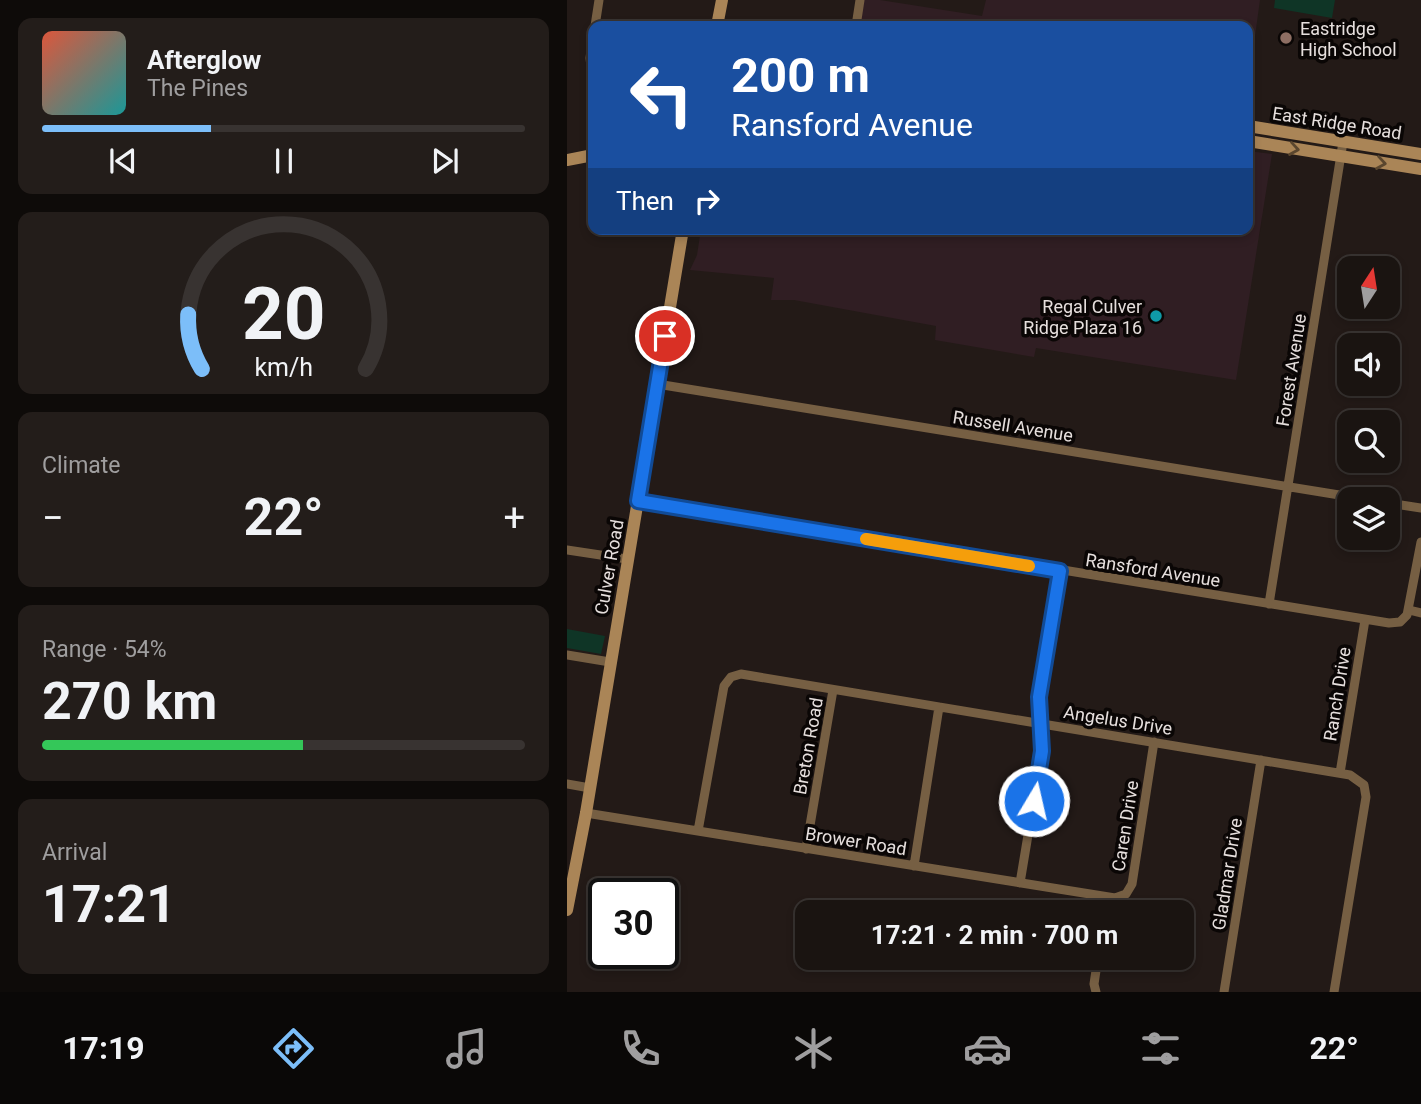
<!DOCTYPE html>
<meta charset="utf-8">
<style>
:root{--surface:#1a1411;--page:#231d1a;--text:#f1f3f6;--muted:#9f9e9f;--line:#383331;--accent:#7cbef9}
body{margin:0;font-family:Roboto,sans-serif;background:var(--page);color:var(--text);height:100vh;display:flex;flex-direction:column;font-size:26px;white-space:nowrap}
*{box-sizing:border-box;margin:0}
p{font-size:23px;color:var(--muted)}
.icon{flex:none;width:38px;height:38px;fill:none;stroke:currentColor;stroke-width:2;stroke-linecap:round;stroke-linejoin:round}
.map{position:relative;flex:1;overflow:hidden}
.panel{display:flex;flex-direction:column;gap:18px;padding:18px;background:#0e0b09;width:567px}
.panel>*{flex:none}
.top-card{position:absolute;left:21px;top:21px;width:665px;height:214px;border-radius:14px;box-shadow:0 4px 10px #0003,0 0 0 2px var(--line);background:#1a4fa0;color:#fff;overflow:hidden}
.needle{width:46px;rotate:12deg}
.controls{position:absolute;left:770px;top:256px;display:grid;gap:14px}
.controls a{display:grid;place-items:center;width:63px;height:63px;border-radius:14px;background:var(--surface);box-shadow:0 4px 10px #0003,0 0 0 2px var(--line);font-size:35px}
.speed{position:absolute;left:21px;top:878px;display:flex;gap:14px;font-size:35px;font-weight:700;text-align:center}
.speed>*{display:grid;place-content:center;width:91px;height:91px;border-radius:50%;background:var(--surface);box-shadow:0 4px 10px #0003,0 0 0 2px var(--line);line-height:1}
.speed .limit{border:4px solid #111;border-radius:10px;background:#fff;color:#111}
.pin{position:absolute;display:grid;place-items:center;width:60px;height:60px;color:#fff;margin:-30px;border:4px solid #fff;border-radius:50%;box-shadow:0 2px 7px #0007}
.me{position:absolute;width:77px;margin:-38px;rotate:9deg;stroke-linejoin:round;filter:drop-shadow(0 0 5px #0008)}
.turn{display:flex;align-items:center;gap:24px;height:147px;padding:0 28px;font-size:32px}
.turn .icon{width:91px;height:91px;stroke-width:2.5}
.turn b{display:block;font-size:49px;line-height:60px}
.then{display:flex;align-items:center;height:66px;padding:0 28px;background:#0003;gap:14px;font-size:26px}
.big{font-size:52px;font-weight:700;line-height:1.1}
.panel .widget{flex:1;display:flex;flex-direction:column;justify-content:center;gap:10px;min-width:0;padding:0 24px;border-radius:14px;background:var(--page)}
.panel .dial{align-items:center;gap:0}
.dial svg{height:182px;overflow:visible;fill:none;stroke:var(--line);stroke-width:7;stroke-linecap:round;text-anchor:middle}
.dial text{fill:var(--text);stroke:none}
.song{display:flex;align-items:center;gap:21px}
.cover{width:84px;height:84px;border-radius:10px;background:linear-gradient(135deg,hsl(10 70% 55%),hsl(180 70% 35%))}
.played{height:7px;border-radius:4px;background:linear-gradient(90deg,var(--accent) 35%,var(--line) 35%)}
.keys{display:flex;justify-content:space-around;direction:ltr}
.heat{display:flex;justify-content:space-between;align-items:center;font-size:38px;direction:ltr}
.charge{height:10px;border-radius:5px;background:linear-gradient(90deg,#34c759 54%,var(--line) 0)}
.trip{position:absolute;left:228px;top:900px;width:399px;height:70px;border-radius:14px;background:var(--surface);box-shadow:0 4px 10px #0003,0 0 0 2px var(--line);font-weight:700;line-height:70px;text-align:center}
.dock{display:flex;height:112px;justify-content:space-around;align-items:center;background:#0a0807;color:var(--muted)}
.dock .icon{width:49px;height:49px}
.dock .current{color:var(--accent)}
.dock b{font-size:32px;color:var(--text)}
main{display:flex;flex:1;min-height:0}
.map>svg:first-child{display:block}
.commercial{fill:#301e23}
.green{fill:#0f3526}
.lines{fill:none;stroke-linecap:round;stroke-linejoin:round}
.minor{stroke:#765f43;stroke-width:9}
.secondary{stroke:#aa8557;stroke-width:12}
.oneway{stroke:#5a462e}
.route-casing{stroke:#114b97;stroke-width:18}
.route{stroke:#1a73e8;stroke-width:12}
.slow{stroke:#f59e0b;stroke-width:12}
.education-dot{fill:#8d6e63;stroke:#0a0605;stroke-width:2.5}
.culture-dot{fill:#0f9aa8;stroke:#0a0605;stroke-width:2.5}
.labels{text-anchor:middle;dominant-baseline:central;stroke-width:7;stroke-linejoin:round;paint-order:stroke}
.poi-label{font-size:18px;fill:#e6dfdd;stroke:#0a0605;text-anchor:start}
.street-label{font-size:18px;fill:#e6dfdd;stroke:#0a0605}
</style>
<main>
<section class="panel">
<div class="widget">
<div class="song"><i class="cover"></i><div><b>Afterglow</b><p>The Pines</p></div></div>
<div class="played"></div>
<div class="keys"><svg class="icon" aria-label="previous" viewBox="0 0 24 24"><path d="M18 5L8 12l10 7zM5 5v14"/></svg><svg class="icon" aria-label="pause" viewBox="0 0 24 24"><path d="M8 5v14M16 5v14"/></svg><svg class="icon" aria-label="next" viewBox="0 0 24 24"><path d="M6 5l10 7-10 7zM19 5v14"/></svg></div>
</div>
<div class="widget dial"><svg viewBox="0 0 100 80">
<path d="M14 69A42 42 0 1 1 86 69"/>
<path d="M14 69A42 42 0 0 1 8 45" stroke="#7cbef9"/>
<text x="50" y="56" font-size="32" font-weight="700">20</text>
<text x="50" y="72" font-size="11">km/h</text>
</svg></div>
<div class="widget"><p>Climate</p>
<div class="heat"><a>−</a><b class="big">22°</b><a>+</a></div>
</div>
<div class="widget"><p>Range · 54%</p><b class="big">270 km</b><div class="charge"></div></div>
<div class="widget"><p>Arrival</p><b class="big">17:21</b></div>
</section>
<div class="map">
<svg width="854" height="992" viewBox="0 0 854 992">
<rect width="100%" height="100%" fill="#231a17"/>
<path class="commercial" d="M296 0H313L415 16 419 0H693L681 87V26H292Z
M681 151 705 154 669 380 469 348 467 357 368 340 369 326 227 300H204L207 278 123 270 130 255 134 229H681Z"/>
<path class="green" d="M708 0H768L765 18 707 8Z
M0 629 38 636 34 654 0 648Z"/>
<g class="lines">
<path class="minor" d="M28 26 32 0
M289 26 293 0
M26 35 23 58 26 84
M90 384 797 499
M71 501 822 623 833 622 840 615 854 542
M821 503 854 508
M0 550 60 559
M702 604 776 142
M842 610 854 613
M0 655 43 662
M773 773 798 620
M0 784 23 788
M19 813 548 898 559 894 565 884 587 742
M131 831 157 686 164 677 174 674 783 775 797 785 799 797 767 992
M239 849 266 690
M347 866 372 707
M453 883 475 751 472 697 493 571
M538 912 540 898
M529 992 527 984 531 957
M657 992 694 760"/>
<path class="secondary" d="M150 26 155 0
M681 126 854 154
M681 141 854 169
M0 160 26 155
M0 910 19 813 116 229"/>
</g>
<defs><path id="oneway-chevron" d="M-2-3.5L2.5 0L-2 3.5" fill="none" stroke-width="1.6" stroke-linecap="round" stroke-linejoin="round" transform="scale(1.75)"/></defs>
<g class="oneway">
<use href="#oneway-chevron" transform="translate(727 149) rotate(9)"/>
<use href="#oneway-chevron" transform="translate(814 163) rotate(9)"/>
</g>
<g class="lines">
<defs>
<path id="route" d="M98 336 71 501 493 571 472 697 475 751 467 801"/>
</defs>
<use href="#route" class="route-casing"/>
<use href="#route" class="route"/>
<path class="slow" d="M299 539 462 566"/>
</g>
<circle class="education-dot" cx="719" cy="38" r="7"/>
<circle class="culture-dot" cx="589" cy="316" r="7"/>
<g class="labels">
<g class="poi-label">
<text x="733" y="28">Eastridge<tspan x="733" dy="21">High School</tspan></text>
<text x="575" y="306" text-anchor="end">Regal Culver<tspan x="575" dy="21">Ridge Plaza 16</tspan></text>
</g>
<g class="street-label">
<text transform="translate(770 123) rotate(9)">East Ridge Road</text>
<text transform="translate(724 370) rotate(-81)">Forest Avenue</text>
<text transform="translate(446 426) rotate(9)">Russell Avenue</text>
<text transform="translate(42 567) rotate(-80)">Culver Road</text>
<text transform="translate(586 570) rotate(9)">Ransford Avenue</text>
<text transform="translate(770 694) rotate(-81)">Ranch Drive</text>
<text transform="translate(551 720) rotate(9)">Angelus Drive</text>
<text transform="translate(241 746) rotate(-80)">Breton Road</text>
<text transform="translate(558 826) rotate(-81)">Caren Drive</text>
<text transform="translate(289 841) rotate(9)">Brower Road</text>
<text transform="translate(660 874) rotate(-81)">Gladmar Drive</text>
</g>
</g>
</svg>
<div class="controls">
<a><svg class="needle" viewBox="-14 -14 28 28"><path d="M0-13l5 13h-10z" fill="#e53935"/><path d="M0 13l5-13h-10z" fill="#9f9e9f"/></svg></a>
<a><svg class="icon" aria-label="sound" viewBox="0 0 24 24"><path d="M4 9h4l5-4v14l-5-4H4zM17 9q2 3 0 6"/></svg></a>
<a><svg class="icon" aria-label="search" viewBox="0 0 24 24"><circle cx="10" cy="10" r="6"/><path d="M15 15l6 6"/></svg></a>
<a><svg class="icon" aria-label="layers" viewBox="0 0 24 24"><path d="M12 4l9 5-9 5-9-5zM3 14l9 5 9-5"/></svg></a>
</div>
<div class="speed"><div class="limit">30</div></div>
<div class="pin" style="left:98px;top:336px;background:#d93025"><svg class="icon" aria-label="arrive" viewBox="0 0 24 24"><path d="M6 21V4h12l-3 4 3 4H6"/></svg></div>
<svg class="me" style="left:467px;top:801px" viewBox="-20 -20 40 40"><circle r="17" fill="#1a73e8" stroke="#fff" stroke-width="3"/><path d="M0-11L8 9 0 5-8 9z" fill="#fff"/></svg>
<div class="trip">17:21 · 2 min · 700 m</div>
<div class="top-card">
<div class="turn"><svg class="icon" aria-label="left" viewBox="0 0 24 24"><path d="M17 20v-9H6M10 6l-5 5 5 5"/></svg><div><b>200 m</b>Ransford Avenue</div></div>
<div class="then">Then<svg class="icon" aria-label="right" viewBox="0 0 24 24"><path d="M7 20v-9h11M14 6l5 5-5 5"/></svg></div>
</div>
</div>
</main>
<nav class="dock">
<b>17:19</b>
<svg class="icon current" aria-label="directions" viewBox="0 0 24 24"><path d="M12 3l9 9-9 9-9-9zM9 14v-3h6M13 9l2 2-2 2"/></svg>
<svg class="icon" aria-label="music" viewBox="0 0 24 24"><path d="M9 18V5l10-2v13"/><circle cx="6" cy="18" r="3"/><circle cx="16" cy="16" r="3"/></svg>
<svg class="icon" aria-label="phone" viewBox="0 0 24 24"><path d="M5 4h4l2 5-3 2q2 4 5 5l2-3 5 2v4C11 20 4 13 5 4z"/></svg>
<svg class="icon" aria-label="climate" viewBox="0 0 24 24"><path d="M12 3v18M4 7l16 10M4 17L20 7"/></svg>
<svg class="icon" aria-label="car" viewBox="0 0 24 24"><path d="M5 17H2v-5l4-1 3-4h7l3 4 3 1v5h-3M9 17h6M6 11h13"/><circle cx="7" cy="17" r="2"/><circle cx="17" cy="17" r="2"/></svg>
<svg class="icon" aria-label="filters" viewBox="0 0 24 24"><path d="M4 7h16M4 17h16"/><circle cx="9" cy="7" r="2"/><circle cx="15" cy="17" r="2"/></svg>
<b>22°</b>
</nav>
